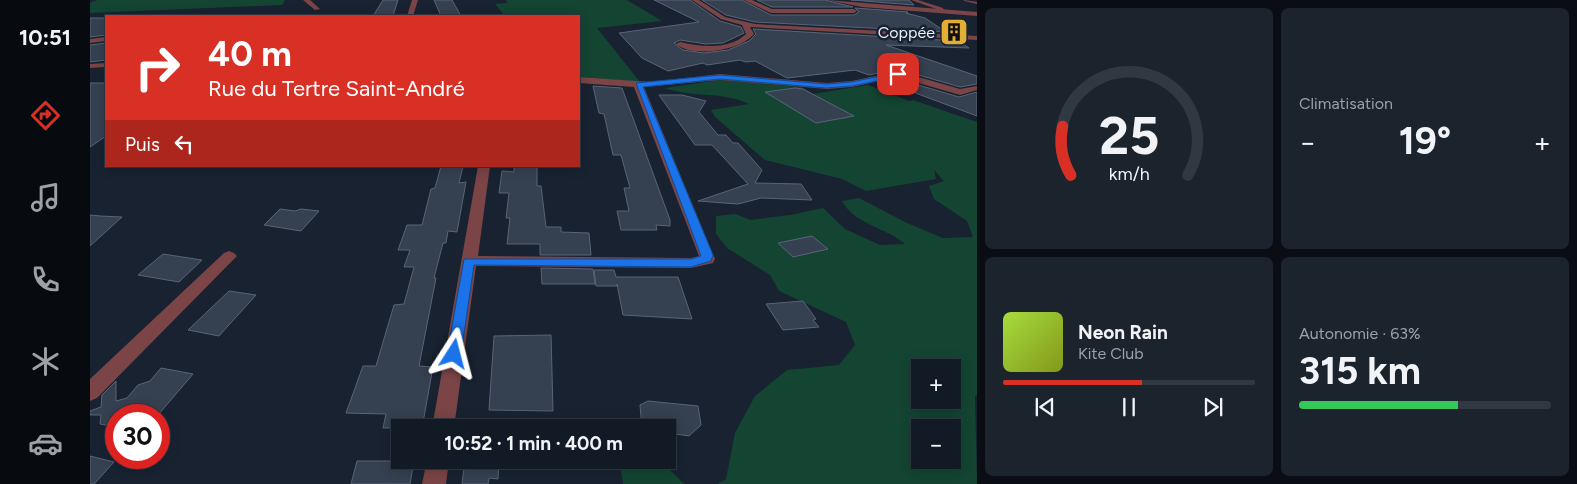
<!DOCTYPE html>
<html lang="fr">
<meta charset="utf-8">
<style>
:root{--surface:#121a25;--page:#1b232d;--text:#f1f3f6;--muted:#9ca1a7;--line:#313842;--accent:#d93025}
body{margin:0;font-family:Figtree,sans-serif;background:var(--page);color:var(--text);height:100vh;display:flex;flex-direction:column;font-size:19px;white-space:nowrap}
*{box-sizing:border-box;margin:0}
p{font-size:16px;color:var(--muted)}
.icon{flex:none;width:28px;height:28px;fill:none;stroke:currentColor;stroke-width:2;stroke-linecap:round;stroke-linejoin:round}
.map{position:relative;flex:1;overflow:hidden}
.panel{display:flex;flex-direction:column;gap:8px;padding:8px;background:#0a0e14;width:600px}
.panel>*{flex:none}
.banner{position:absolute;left:15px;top:15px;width:475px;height:152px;border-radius:0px;box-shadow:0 2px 12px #0003,0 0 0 1px var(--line);background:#d93025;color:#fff;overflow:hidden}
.fabs{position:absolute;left:821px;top:359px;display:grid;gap:10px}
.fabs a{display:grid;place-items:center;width:50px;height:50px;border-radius:0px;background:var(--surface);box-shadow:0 2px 12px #0003,0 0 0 1px var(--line);font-size:25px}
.speed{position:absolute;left:15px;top:404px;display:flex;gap:10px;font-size:25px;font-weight:700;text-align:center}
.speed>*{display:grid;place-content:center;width:65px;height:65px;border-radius:50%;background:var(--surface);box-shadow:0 2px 12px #0003,0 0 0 1px var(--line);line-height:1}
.speed .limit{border:8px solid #d22;background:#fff;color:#111}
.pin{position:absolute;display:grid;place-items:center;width:42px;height:42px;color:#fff;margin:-21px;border-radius:10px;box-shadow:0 2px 8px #0006}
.me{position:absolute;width:55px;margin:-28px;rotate:9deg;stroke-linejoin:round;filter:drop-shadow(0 0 4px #0008)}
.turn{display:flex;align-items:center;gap:18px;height:105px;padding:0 20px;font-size:22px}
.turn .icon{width:65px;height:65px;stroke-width:2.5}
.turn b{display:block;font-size:35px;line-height:42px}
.then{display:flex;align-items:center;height:48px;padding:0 20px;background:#0003;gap:10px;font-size:19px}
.big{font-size:38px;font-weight:700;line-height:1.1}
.panel .tile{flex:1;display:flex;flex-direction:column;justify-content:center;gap:8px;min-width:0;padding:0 18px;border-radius:8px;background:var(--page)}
.panel .dial{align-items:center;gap:0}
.dial svg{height:130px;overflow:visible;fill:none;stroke:var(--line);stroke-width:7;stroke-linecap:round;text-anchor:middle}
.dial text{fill:var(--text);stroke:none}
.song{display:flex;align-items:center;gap:15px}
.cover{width:60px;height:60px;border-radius:8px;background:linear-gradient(135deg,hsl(80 70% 55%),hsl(70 70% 35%))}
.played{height:5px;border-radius:2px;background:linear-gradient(90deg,var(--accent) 55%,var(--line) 55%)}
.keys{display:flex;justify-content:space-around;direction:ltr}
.heat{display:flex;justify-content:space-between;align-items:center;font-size:28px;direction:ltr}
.charge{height:8px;border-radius:4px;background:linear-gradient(90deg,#34c759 63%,var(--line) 0)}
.panel .tiles{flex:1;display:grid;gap:8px;grid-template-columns:repeat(2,1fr)}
.trip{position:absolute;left:301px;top:419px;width:285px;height:50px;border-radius:0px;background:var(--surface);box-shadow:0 2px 12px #0003,0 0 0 1px var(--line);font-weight:700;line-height:50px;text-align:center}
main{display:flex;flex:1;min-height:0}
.menu{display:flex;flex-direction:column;width:90px;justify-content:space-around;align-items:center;background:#070a0f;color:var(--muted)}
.menu .icon{width:35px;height:35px}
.menu .current{color:var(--accent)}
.menu b{font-size:22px;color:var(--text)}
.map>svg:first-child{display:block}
.green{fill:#134532;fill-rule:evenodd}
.building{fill:#354051;stroke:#596577}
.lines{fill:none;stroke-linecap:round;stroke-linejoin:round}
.lane{fill:#7b4446;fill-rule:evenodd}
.street{fill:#7b4446;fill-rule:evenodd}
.route{fill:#1a73e8;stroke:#114b97}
.labels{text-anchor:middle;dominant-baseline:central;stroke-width:5;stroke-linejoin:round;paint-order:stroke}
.far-poi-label{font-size:16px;fill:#e9f0fb;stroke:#182231;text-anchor:end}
</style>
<main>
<nav class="menu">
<b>10:51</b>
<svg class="icon current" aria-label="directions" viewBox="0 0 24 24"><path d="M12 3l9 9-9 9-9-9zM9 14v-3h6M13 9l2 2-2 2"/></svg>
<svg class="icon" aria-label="music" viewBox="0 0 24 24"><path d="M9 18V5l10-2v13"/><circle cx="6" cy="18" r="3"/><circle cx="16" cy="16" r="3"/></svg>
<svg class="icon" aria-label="phone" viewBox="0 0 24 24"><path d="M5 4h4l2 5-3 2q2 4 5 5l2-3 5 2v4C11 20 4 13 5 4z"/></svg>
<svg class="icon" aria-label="climate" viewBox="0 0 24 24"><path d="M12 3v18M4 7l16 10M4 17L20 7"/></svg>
<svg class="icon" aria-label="car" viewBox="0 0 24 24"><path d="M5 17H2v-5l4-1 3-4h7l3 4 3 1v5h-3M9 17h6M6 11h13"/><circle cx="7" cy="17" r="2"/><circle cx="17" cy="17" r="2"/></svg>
</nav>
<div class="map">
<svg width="887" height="484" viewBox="0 0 887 484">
<rect width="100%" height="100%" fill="#182231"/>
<path class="green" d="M7 0H195L192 5 0 13V3Z
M416 0H537L572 21 507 28 550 82 489 77V16H415L405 4 417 3Z
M629 80 711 87 723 94 778 85 819 101 823 100 887 122V395L885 396 887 484H628L636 479 645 433 665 396 697 370 749 365 765 345 756 322 689 291 680 275 637 248 626 234V216L645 214 661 220 700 215 733 208 755 229 790 245 815 244C797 228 764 224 752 201L769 198 817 223 853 238 883 237 877 221 844 199 839 186 854 181 844 170 846 179 776 191 752 179 675 160 625 117 621 110 659 104C632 91 602 98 575 88ZM830 368H862V400H830ZM830 428H862V460H830Z
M529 460H570L594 484H533Z"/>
<path class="building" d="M293 0H308L303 16H283Z
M344 0H362L371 16H351Z
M564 0H600L630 21 651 27 654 33 633 43 616 44 590 40 584 43 593 50 614 53 638 50 659 41 666 34 663 29 868 41 879 48 796 45 887 76V84L870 87 808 69 779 75 765 70 697 78 665 61 656 62 650 60 617 65 613 63 578 71 552 58 529 33 609 22Z
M612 0H652L681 15H764L769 12 765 8 818 12 816 13 835 18 856 32 665 22 636 15Z
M667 0H735L763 7H682Z
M761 0H819L824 5Z
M0 18H16V35L0 37Z
M16 43V60L0 62V45Z
M808 79 869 97 887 92V116L796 82Z
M0 83H16V136L0 147Z
M503 86 532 88 580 220V226L566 225 567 230H531L527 211H539L534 188H540L531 155H523L514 114 509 113Z
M705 88 713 89 764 116 726 123 675 92Z
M569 95H592L616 101 609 112 628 135H636L643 143H648L672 170 665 183 711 184 722 200 671 198 648 204 608 201 658 184 622 145H605Z
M351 166H373L369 183 376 182 367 232 358 231 356 243H353L344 278H346L329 366 343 367 332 428H293L296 414 256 413 273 366H286L304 305 314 304 324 267H314L320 250H308L317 225H332L341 189 345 188Z
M424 166H447V186H451L456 227H471V232L499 233 501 255H450V244H417L420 218H416L419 193H409L412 171 424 172Z
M190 209 205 211 211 209 229 211 211 231 174 225Z
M0 215 10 216 32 217 0 246Z
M722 236 738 249 703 257 688 243Z
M73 254 112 260 89 282 48 275Z
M451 268 503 269 505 284H452Z
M504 270H524L526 277H588L602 319 533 315 527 284V286H506Z
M139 291 166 295 129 336 98 330Z
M713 301 726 319 723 320 729 327 693 330 676 304Z
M461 335 463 411 399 410 404 336Z
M71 368 103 374 68 415H26V427L10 424 11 415H0V411L11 407 12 395 26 381V401L37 398 48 385 60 381Z
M558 401 608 406 611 425 599 436 578 433V428H552L550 405Z
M0 456 24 462 4 484H0Z
M375 460H409L408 479 399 478 398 484H372Z
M267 461H324L320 484H261Z"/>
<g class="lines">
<path class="lane" d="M821 0H828L853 8 854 12 849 13V10Z
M874 0 887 2V4L874 1Z
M16 63V67L0 68V64Z"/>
<path class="street" d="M213 0H220L230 9 225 10Z
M322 0H328L323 16H317Z
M602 0H609L635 17 665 24 887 36V40L660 27 664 34C650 51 603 58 586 44L590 42C610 47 640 50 656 34L652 25 631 19Z
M654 0H662L682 9H764L767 11 764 13H681Z
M737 0 887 12V16L772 7Z
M16 37V41L0 43V39Z
M808 71 870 89 887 86V90L870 95 808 77 762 87 737 89 630 80 554 87 625 259 623 263 601 268 386 266 364 428H342L388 166H400L388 256 601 258 609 256 544 87 489 83V77L560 82 630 74 737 83 762 81Z
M139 251 144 253 147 256 144 259 7 398 0 401V379L134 253Z
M337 460H359L356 484H332Z"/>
</g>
<path class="route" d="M808 72 811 76 762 86 736 88 630 79 553 87 623 255 621 261 601 267 384 265 371 354 369 358H359L357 354 374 259H601L611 256 546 83 630 75 736 84 762 82Z"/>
<defs>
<symbol id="building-square" viewBox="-11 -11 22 22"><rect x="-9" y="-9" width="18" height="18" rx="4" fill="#e3ae35" stroke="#182231"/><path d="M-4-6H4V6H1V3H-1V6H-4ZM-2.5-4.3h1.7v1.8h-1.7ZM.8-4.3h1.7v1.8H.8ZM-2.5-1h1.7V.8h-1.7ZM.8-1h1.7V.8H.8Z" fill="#111"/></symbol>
</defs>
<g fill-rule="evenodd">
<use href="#building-square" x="848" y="16" width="32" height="32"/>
</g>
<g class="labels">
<g class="far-poi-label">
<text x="845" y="32">Coppée</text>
</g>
</g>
</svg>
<div class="fabs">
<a>+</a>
<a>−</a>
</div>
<div class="speed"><div class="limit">30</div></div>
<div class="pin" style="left:808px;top:74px;background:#d93025"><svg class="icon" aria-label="arrive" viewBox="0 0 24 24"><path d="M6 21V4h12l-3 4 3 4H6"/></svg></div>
<svg class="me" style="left:364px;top:354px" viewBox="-20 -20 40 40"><path d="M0-17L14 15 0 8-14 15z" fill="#1a73e8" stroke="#fff" stroke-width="4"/></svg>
<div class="trip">10:52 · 1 min · 400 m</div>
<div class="banner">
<div class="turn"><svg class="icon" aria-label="right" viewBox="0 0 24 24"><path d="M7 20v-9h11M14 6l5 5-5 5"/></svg><div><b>40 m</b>Rue du Tertre Saint-André</div></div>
<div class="then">Puis<svg class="icon" aria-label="left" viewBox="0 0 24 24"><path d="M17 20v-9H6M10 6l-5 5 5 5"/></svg></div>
</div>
</div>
<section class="panel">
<div class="tiles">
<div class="tile dial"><svg viewBox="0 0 100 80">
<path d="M14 69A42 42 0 1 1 86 69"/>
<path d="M14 69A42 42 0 0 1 9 39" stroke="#d93025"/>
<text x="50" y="56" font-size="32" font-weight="700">25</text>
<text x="50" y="72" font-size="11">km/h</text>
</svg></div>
<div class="tile"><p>Climatisation</p>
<div class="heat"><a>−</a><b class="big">19°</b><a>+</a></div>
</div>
<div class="tile">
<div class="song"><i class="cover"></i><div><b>Neon Rain</b><p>Kite Club</p></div></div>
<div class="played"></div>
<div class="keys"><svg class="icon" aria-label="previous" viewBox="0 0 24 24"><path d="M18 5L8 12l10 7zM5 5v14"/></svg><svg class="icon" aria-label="pause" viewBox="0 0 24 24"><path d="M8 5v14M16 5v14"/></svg><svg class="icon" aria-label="next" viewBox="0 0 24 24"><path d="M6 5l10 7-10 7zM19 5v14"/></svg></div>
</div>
<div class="tile"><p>Autonomie · 63%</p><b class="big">315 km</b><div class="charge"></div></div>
</div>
</section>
</main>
